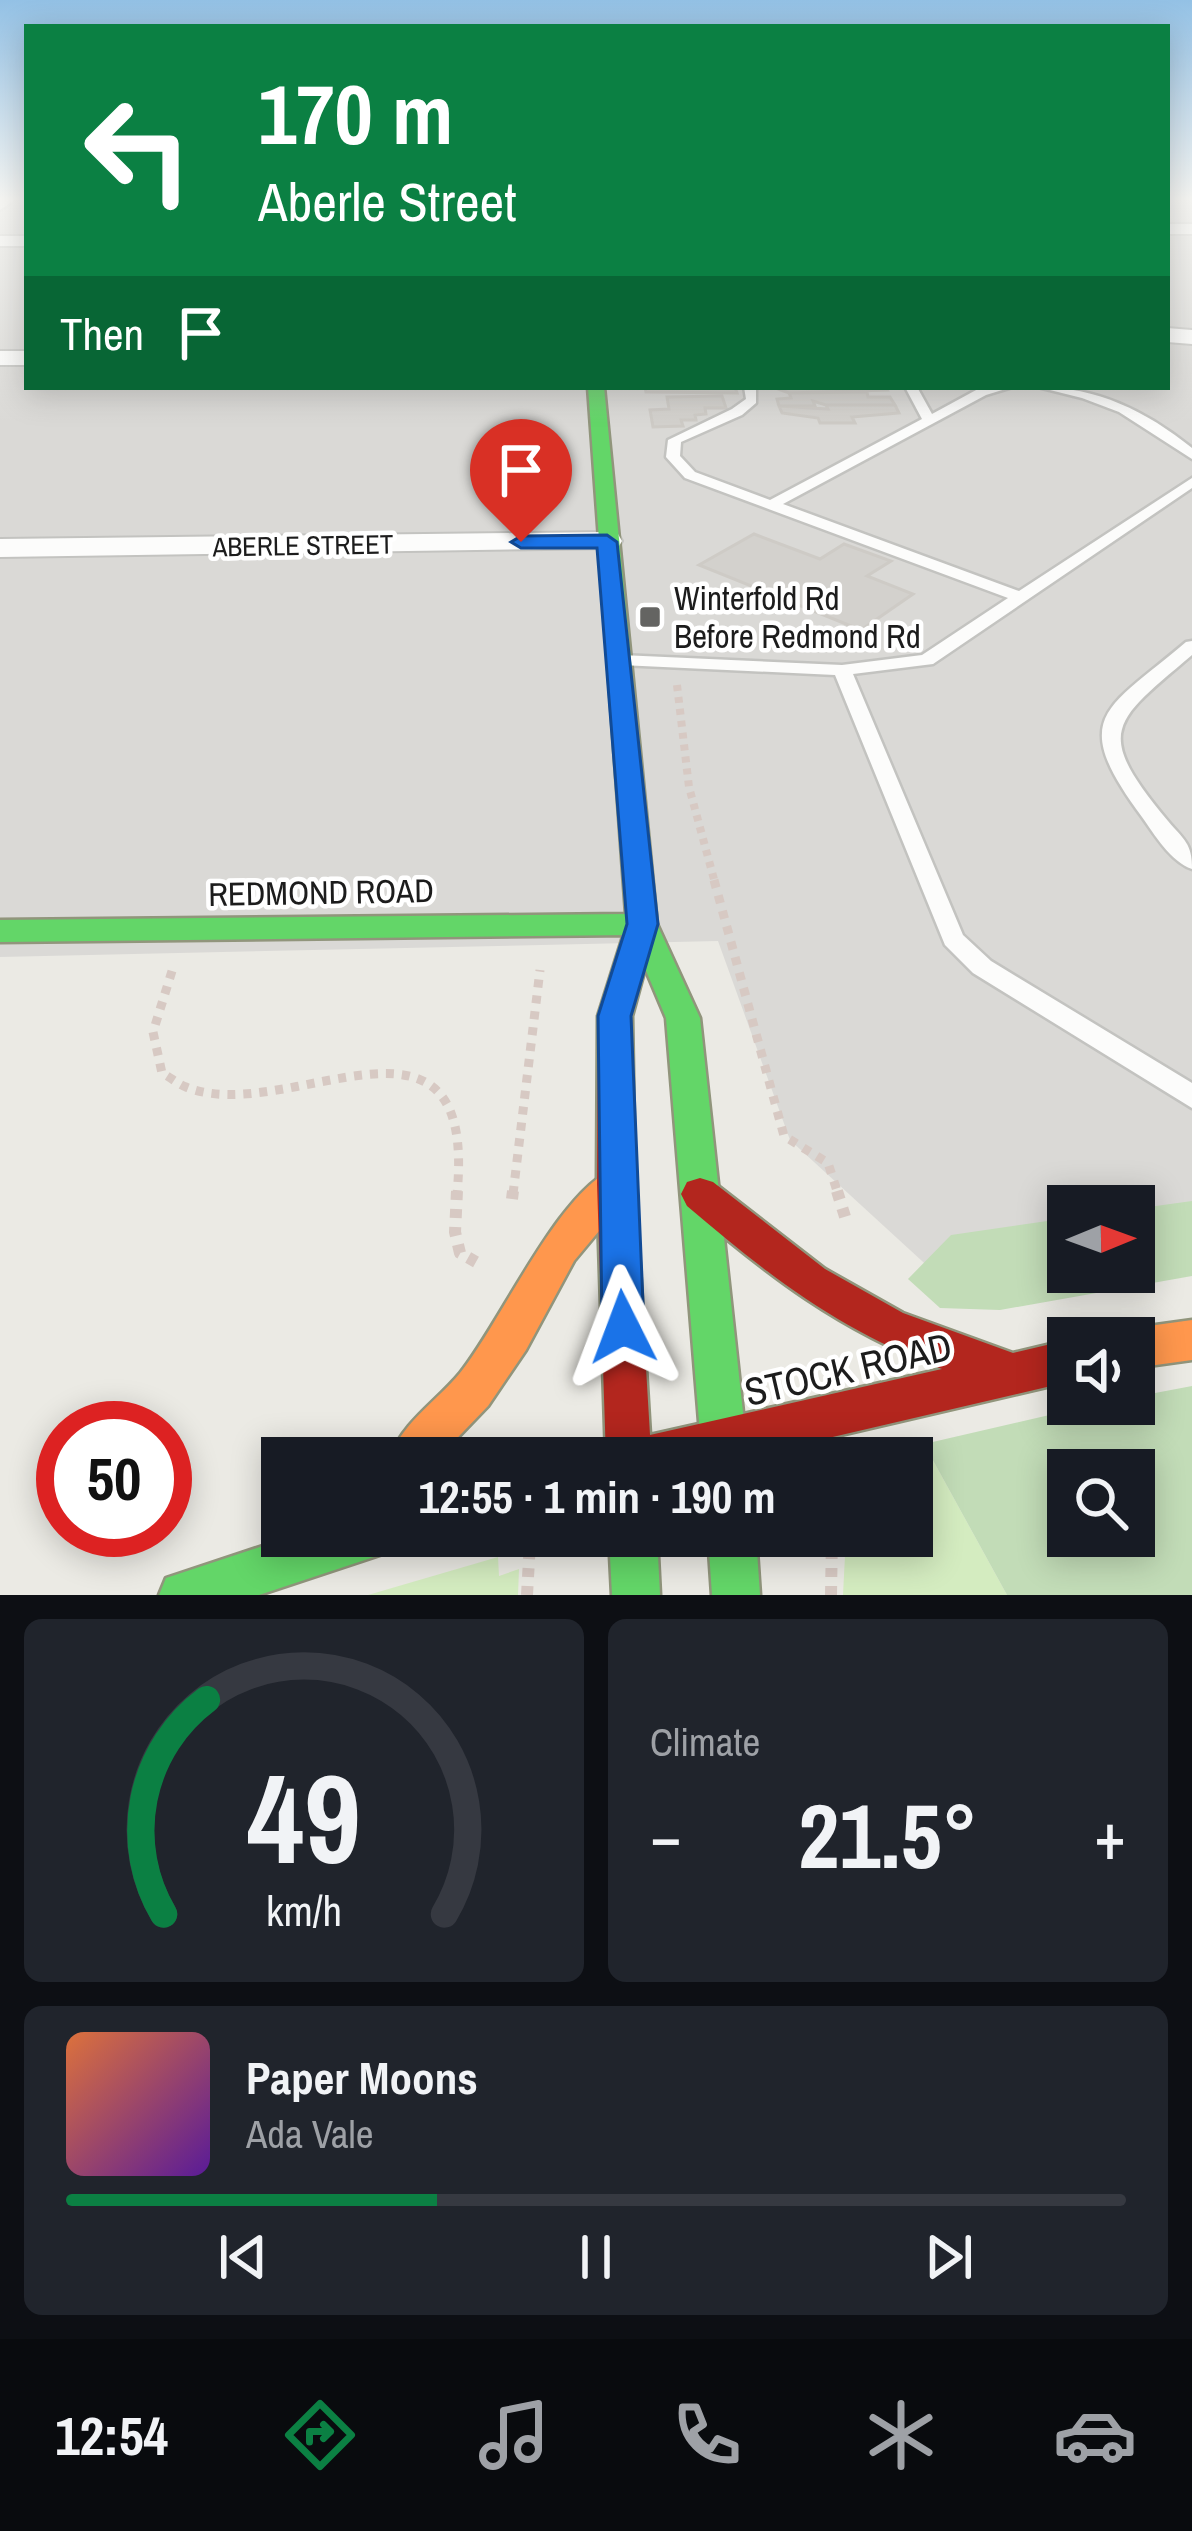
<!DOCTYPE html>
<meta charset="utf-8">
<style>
:root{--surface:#171b24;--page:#20242c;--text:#f1f3f6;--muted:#9ea1a6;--line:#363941;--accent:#0b8043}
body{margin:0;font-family:"Archivo Narrow",sans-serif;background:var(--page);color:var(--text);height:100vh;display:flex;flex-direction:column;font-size:45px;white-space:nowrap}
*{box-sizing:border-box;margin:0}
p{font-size:39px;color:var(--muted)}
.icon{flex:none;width:66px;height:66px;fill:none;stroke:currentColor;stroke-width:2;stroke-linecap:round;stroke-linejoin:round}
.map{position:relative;height:1595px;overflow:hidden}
.side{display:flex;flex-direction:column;gap:24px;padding:24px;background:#0d0f14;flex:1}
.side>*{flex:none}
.guide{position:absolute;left:24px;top:24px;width:1146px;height:366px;border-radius:0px;box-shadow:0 6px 30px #0003;background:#0b8043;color:#fff;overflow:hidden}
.needle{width:78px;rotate:89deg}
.buttons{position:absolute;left:1047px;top:1185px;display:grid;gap:24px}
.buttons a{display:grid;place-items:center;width:108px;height:108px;border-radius:0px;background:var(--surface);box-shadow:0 6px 30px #0003;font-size:60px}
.speed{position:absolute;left:36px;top:1401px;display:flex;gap:24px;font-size:60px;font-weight:700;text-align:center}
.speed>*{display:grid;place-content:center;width:156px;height:156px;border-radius:50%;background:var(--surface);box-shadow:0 6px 30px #0003;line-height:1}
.speed .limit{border:18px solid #d22;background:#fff;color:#111}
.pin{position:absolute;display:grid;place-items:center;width:102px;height:102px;color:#fff;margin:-123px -51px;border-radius:50% 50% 50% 0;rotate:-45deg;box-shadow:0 0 12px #0007}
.pin .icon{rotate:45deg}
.me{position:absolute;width:132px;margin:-66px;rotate:357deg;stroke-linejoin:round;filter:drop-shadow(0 0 9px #0008)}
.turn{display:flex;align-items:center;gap:42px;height:252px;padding:0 36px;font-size:54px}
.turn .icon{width:156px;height:156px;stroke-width:2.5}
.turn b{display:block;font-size:84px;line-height:102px}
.then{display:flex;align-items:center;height:114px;padding:0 36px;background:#0003;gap:24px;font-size:45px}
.big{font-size:90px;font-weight:700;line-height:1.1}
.side .card{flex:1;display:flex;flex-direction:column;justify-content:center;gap:18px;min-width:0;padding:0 42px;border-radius:18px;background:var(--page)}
.side .dial{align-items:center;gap:0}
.dial svg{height:312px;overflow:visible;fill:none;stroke:var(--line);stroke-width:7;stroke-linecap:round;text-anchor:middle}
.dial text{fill:var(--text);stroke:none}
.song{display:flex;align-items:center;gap:36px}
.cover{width:144px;height:144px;border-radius:18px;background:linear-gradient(135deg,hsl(20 70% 55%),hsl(270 70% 35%))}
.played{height:12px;border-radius:6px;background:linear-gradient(90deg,var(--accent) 35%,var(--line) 35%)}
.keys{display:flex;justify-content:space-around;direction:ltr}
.heat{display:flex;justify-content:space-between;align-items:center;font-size:66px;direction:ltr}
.side .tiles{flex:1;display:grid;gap:24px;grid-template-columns:1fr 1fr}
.card:last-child{grid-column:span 2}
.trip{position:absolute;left:261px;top:1437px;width:672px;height:120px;border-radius:0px;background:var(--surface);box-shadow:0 6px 30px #0003;font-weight:700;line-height:120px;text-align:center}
.dock{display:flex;height:192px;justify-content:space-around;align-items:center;background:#090b0e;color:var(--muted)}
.dock .icon{width:84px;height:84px}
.dock .active{color:var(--accent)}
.dock b{font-size:54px;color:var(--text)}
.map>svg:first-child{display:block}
.residential{fill:#dad9d6}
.grass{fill:#d4ecc0}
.forest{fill:#c2dcb7;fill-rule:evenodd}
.building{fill:#d3d1cd;stroke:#cecbc6;stroke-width:3}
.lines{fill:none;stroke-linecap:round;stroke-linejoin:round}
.lane-casing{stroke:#c3c3c0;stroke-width:5}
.street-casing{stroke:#c3c3c0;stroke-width:4}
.fast-casing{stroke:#91957c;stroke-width:5}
.slow-casing{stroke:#91957c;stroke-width:5}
.jam-casing{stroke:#91957c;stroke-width:5}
.path-far2{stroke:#d7c9c3;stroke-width:8;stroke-dasharray:6 6;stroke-linecap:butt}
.path-far1{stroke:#d7c9c3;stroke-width:9;stroke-dasharray:8 8;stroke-linecap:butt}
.path{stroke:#d7c9c3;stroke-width:12;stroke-dasharray:9 9;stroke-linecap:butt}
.lane{fill:#fcfcfb;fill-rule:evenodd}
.street{fill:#fcfcfb;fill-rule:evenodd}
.fast{fill:#63d668;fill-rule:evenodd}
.slow{fill:#ff974d;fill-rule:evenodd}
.jam{fill:#b3261e;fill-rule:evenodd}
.route{fill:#1a73e8;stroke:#114b97;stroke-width:3}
.poi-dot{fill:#646462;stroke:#fff;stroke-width:4.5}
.labels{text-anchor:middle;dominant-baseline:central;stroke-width:9;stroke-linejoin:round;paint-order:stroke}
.far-street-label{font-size:27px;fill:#1c1c1c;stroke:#fff}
.poi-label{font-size:33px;fill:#1c1c1c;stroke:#fff;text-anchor:start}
.street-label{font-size:33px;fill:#1c1c1c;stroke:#fff}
.near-street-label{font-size:39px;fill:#1c1c1c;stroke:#fff}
</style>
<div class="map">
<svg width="1192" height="1595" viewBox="0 0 1192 1595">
<rect width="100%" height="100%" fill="#ebeae4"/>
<path class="residential" d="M0 199H27V387H1167V199H1192V1217L1134 1230V1206H1068V1244L934 1272 790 1140 718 941 0 957Z"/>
<path class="grass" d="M924 1444 1007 1595H843L846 1536H912V1458H882Z
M498 1557 499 1576 519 1569 518 1595H368Z"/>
<path class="forest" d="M1192 1201V1276L1000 1310 940 1308 908 1279 951 1235 1068 1218V1272H1134V1209Z
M1192 1386V1595H1007L924 1444 1097 1404H1134V1397ZM1068 1470H1134V1536H1068Z"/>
<path class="building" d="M645 387H735L737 393 646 392Z
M773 387H885L887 390 789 393Z
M867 392 868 397H890L895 405H826L813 401 815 406H779L777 399 791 398 789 393Z
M722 396 726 408H705L706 414 695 415 696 420H681L683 426 653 427 650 410 669 409 667 397Z
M826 405H895L899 413 852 417 855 423H820L818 418 782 413 779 406 828 409Z
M754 534 820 559 844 544 891 561 867 576 913 594 861 630 699 565Z"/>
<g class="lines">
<defs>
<path id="lane" d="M744 387H756V403L742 415 681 442 680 456 695 472 770 500 922 419 905 387H917L932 414 978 389 1012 387 986 395 783 504 1019 591 1192 478V488L933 664 853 674 963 935 991 961 1192 1083V1108L973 973 945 945 835 675 621 665 612 660 621 655 842 665 922 655 1008 598 685 478 666 457 668 440 732 409 746 399Z
M1038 387C1097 387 1146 411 1192 448V459L1119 412 1082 398Z
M1192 641V655C1112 723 1093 731 1168 821 1184 840 1192 843 1192 869 1171 862 1154 834 1142 817 1067 716 1106 710 1186 642Z"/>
<path id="street" d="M0 199H16L0 210Z
M1167 224H1192V234H1167Z
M0 236H27V246H0Z
M1167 328 1192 330V344L1167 342Z
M0 351H27V365H0Z
M607 532 618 534 622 541 618 548 0 557V539Z"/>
<path id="fast" d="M588 387H604L657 924 700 1018 748 1458H702L666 1018 631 935 0 942V920L626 914Z
M293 1536H393L386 1553 259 1595H159L166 1578Z
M609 1536H657L660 1595H612Z
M708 1536H756L760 1595H712Z"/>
<path id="slow" d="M616 1168 629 1173 635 1184 629 1195 574 1261 526 1350 488 1406 438 1458H389C405 1420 435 1403 460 1373 500 1324 560 1188 616 1168Z
M1192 1320V1360L1134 1368V1338H1117L1134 1328Z"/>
<path id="jam" d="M642 913 653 917 657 924 632 1016 635 1184 650 1435 942 1369C839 1330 769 1276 687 1206L681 1194 687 1182 700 1178 713 1182 825 1269 903 1313 1013 1353 1068 1340V1382L743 1458H606L597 1184 598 1016 627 924 631 917Z"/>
</defs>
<use href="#lane" class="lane-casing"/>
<use href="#street" class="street-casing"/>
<use href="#fast" class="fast-casing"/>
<use href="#slow" class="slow-casing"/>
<use href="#jam" class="jam-casing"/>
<path class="path-far2" d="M677 685 689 787 715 883"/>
<path class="path-far1" d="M714 880 784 1136 828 1163 838 1194
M172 971 153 1032 162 1073C170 1077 178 1084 186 1087 287 1128 478 977 457 1194
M513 1194 540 970"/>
<path class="path" d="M457 1191 455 1232 460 1253 476 1262
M837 1191 847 1223
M512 1199 513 1191
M527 1595 530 1542
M831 1595 832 1536"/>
<use href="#lane" class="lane"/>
<use href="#street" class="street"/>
<use href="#fast" class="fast"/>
<use href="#slow" class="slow"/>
<use href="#jam" class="jam"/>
</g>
<linearGradient id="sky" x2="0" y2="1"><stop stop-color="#93c1e5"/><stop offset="0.47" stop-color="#f6f6f3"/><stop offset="1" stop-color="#f6f6f3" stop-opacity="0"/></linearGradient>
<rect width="1192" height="423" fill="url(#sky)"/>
<path class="route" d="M607 535 617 542 658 924 631 1016 644 1327 638 1341 623 1347 608 1341 602 1327 598 1016 627 924 597 548H521L511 542 521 536Z"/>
<rect class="poi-dot" x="638" y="605" width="24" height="24" rx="6"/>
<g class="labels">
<g class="far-street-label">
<text transform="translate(303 545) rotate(-1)">ABERLE STREET</text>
</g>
<g class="poi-label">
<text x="674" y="598">Winterfold Rd<tspan x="674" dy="38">Before Redmond Rd</tspan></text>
</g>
<g class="street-label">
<text transform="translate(321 892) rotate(-1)">REDMOND ROAD</text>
</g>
<g class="near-street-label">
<text transform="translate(848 1369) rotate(-13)">STOCK ROAD</text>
</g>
</g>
</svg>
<div class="buttons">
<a><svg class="needle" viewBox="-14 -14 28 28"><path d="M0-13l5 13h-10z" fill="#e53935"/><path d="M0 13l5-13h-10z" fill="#9ea1a6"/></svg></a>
<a><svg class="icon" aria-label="sound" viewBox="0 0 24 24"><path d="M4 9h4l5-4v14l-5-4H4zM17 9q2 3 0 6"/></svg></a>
<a><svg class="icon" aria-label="search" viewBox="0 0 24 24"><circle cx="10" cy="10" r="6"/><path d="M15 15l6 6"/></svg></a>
</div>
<div class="speed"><div class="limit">50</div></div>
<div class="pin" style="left:521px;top:542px;background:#d93025"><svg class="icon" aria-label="arrive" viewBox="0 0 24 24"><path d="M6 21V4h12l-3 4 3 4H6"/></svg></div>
<svg class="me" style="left:623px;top:1327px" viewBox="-20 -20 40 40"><path d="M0-17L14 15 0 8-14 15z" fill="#1a73e8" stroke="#fff" stroke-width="4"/></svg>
<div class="trip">12:55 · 1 min · 190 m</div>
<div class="guide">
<div class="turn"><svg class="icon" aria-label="left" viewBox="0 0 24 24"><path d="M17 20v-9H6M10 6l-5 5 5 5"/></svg><div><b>170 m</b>Aberle Street</div></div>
<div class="then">Then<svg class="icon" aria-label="arrive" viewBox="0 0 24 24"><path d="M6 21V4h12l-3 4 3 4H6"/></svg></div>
</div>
</div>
<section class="side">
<div class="tiles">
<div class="card dial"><svg viewBox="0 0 100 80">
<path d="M14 69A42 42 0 1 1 86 69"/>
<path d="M14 69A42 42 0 0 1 25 14" stroke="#0b8043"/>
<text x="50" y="56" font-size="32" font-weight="700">49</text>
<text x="50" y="72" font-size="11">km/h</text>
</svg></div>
<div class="card"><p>Climate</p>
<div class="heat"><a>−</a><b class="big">21.5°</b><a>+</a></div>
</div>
<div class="card">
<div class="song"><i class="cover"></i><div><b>Paper Moons</b><p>Ada Vale</p></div></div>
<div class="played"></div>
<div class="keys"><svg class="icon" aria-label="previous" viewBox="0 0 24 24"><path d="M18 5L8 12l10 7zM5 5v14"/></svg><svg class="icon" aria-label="pause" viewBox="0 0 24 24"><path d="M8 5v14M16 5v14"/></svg><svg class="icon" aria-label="next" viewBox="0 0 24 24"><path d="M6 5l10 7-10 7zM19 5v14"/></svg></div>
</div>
</div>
</section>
<nav class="dock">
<b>12:54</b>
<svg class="icon active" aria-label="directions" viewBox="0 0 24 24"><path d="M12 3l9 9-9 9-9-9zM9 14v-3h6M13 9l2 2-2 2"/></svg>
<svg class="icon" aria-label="music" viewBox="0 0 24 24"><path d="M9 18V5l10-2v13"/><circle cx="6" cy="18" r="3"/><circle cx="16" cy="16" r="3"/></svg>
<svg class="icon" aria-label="phone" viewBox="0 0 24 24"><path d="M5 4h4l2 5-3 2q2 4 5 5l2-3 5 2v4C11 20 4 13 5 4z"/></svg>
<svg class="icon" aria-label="climate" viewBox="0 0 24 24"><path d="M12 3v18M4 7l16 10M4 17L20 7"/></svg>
<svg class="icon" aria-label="car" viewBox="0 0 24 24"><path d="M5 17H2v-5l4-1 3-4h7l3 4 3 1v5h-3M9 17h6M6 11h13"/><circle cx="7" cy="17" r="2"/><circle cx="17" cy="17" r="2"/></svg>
</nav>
